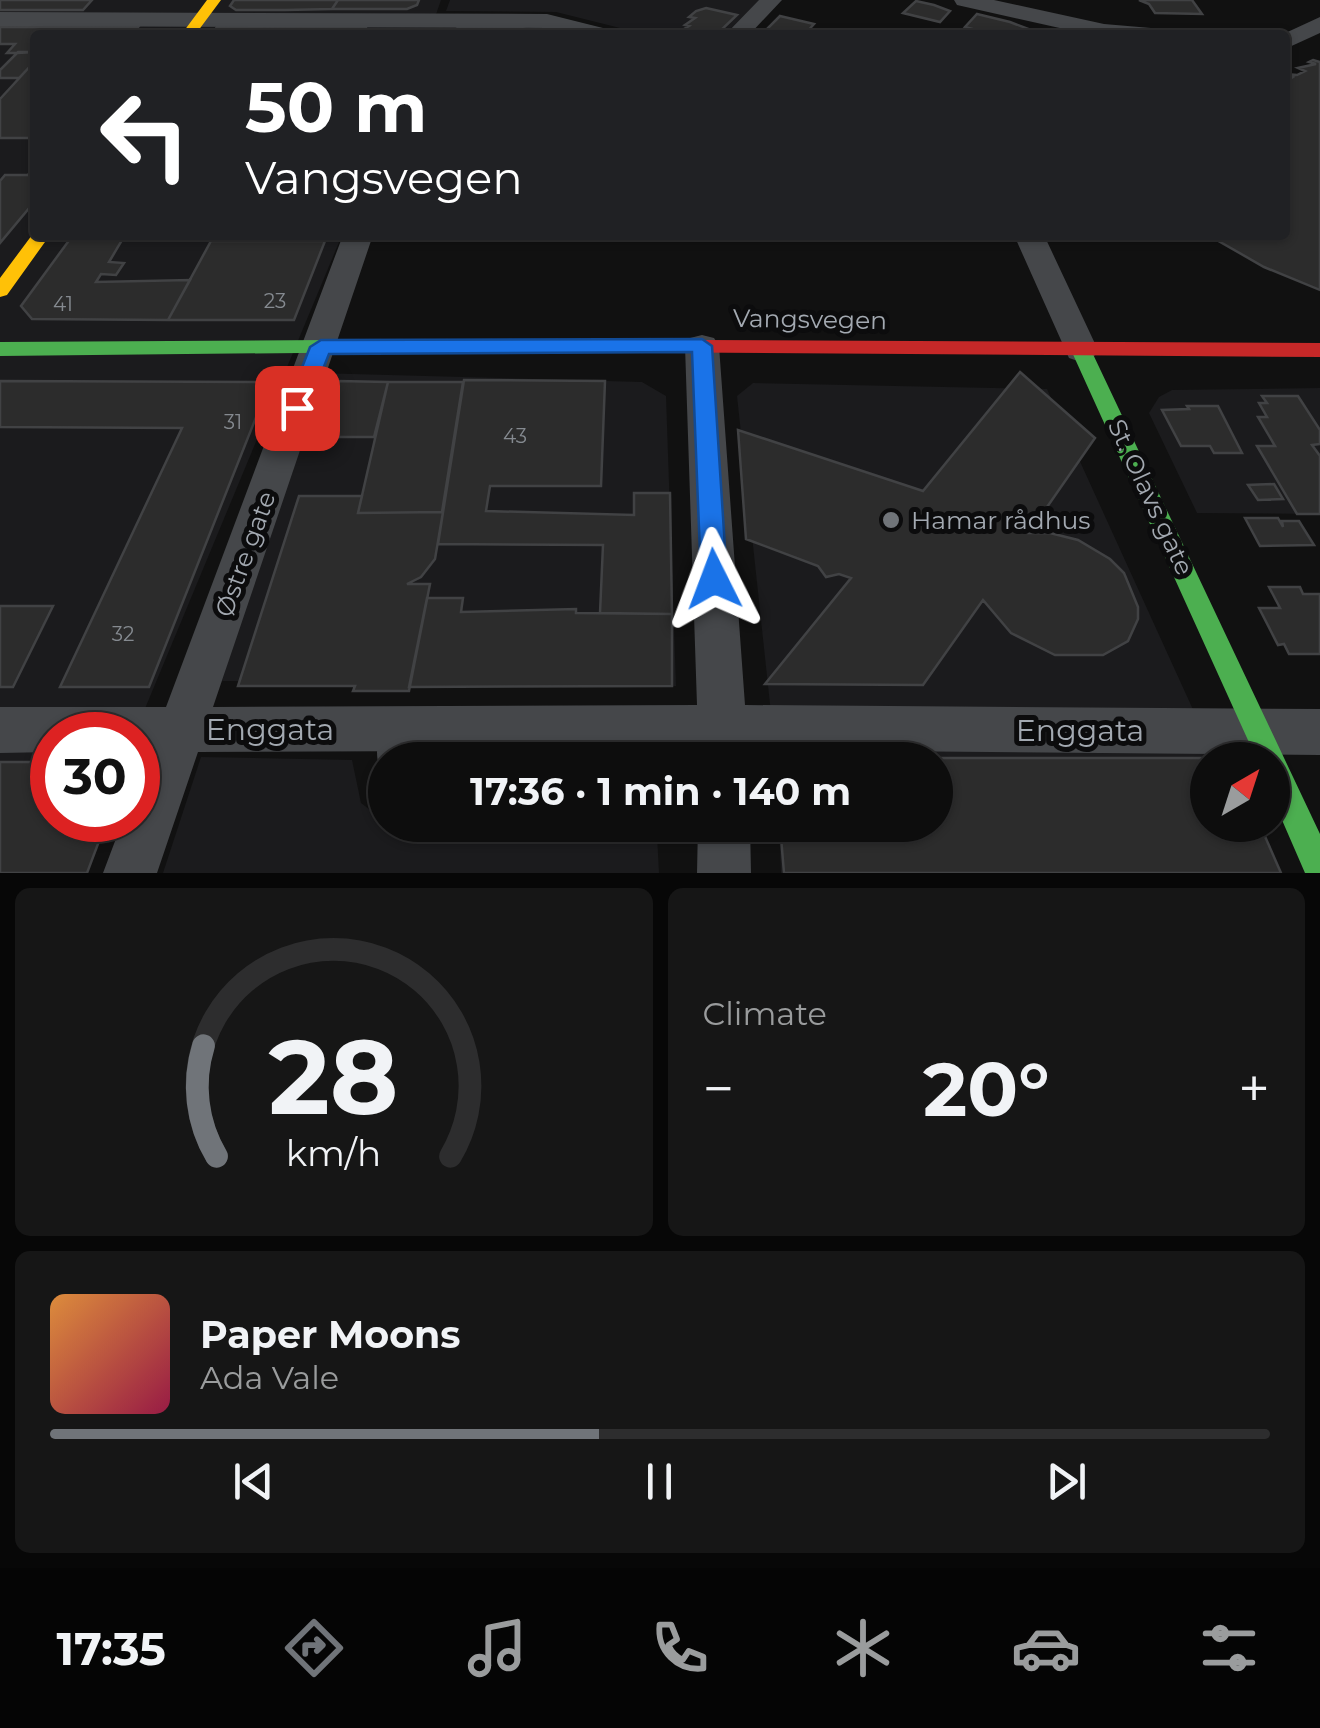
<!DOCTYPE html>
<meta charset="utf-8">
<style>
:root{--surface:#0d0d0d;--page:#161616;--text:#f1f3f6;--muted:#9a9c9d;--line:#2d2d2e;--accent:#707479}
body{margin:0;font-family:Montserrat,sans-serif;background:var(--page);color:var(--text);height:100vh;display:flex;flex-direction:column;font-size:38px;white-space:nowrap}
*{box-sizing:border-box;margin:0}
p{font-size:32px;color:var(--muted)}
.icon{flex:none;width:55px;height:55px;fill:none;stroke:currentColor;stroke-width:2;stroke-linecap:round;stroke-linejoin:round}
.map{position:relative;height:873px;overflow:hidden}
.sheet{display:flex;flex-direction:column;gap:15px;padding:15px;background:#070707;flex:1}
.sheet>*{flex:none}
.hud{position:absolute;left:30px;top:30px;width:1260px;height:210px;border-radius:10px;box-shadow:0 2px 8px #0004,0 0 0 2px var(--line);background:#202124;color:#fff;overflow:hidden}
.needle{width:65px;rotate:39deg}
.tools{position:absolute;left:1190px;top:742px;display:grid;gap:20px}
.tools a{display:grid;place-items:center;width:100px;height:100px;border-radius:50%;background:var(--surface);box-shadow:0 2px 8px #0004,0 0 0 2px var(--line);font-size:50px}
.speed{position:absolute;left:30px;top:712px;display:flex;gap:20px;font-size:50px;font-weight:700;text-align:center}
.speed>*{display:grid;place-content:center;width:130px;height:130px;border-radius:50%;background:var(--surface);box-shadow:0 2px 8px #0004,0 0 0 2px var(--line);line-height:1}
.speed .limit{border:15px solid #d22;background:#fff;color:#111}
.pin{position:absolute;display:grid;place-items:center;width:85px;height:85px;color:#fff;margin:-42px;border-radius:20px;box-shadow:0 5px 15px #0006}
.me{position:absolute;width:110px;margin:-55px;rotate:357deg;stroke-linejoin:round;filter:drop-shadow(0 0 8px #0008)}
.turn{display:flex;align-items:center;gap:35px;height:210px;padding:0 50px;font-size:45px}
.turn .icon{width:130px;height:130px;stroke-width:2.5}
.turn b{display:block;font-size:70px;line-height:85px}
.big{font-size:75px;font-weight:700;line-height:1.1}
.sheet .card{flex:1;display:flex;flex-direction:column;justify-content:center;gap:15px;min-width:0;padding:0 35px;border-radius:15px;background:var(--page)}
.sheet .dial{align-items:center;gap:0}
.dial svg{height:260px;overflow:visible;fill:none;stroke:var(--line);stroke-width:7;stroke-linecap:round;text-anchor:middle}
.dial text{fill:var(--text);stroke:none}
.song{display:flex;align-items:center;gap:30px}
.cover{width:120px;height:120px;border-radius:15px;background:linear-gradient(135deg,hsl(30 70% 55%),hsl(340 70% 35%))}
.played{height:10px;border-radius:5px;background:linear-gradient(90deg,var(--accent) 45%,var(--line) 45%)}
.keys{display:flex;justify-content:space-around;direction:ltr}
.heat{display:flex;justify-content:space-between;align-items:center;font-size:55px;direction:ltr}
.sheet .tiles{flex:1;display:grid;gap:15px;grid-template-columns:1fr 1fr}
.card:last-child{grid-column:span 2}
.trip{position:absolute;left:368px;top:742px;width:585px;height:100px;border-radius:50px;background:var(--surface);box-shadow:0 2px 8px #0004,0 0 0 2px var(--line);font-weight:700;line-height:100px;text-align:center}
.menu{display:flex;height:160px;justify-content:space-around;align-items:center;background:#050505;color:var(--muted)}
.menu .icon{width:70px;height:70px}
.menu .active{color:var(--accent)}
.menu b{font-size:45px;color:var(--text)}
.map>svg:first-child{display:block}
.built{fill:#1b1b1d}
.building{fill:#2c2c2c;stroke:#414244;stroke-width:2.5}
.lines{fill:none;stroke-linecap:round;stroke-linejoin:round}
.lane{fill:#45474a;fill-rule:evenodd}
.street{fill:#45474a;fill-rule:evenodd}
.fast{fill:#4caf50;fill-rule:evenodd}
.slow{fill:#ffc107;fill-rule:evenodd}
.jam{fill:#c62828;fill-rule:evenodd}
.route{fill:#1a73e8;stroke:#114b97;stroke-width:2.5}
.poi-dot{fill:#707479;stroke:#0c0c0d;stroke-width:4}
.labels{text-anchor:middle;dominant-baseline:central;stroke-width:10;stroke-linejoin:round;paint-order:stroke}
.number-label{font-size:20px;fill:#858a90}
.street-label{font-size:25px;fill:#a3a9b1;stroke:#0c0c0d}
.poi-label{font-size:25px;fill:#a3a9b1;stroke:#0c0c0d;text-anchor:start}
.near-street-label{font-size:30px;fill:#a3a9b1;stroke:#0c0c0d}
</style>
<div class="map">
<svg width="1320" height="873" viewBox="0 0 1320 873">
<rect width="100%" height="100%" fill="#111"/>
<path class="built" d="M0 0H441L432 26 500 28 497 35H35V235H342L134 735H52V820L0 873Z
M450 0H777L738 35H648L556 12 446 11Z
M315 373 642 382 666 396 676 686 222 681Z
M753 383 1047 389 1216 760H1208V825L1268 873H781L779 825H935V760H776L737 396Z
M1320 388V514L1197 513 1149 413 1159 397 1172 390Z
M201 757 352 760 361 803 396 830 657 835 659 873H163Z"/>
<path class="building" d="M0 0H92L83 10H0Z
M234 0H338L332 9 285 10H236L230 6Z
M338 0H419L417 5 407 9H332Z
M1139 0H1192L1202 14 1155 13 1149 4Z
M916 1 934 5 950 11 940 22 903 13Z
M706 8 737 15 716 35H674L689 26 685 25 695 18 689 17 696 11Z
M977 14 1010 22 1031 30 1026 35H995L965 27Z
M780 16 814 24 804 35H761Z
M0 27H67L60 35H35V52L17 53H7L15 44H0Z
M67 27H138L131 35H60Z
M217 27H312L308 35H211Z
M312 27H366L363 33H406L308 35Z
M459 27H518L548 35H448Z
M18 52H35V61L19 78H0V70Z
M1313 60 1320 62V290L1264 267 1208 235H1285V82L1293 77 1286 74 1297 75 1305 71 1298 68 1316 64 1309 62Z
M35 61V138H0V99Z
M35 165V201L0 243V181L5 175H28Z
M73 235H125L109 262 124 263 116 275 101 274 96 282 190 280 168 320 32 319 21 306Z
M214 235H328L325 241H211Z
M211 241H325L294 320H168Z
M1020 372 1095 438 1029 533H1050L1078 540 1110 559 1124 573 1138 607V619L1128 641 1103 655H1055L1011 633 983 600 923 685 765 684 851 578 839 574 826 577 818 566 746 539 738 430 923 491Z
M464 380 605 381 601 486H490L486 511 634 515V493H670L672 614 600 613 603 545 438 544Z
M0 381 270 382 149 687H60L182 428 0 427Z
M337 381 388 382 374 437H318Z
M388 382H463L442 512 358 513Z
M1262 396H1298L1320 430V444L1312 445 1320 456V514H1297L1257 446H1275L1258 417H1267L1259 403H1267Z
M1187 406H1218L1242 453H1214L1210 446H1181L1162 410 1189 409Z
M1274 484 1283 499 1258 500 1248 485Z
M299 496H362L358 513 443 512 435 559 421 577 407 584H430L409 691H353L355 686H238Z
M1245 518H1278L1283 527 1282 521H1299L1314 545 1260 546Z
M1269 587H1300L1303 594H1320V654H1289L1284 644 1278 645 1259 608H1280Z
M427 598H463L461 612 576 609V613L672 614V686L409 687Z
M0 606H53L13 687H0Z
M845 758H1232L1208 760V825H1260L1281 873H784L780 825H935V760Z
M0 762H52V820H107L87 873H0Z"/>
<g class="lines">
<path class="lane" d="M392 718 400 722 403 729 399 760H385V770L380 768C374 755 378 735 384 722Z"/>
<path class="street" d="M759 0H782L749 35H725Z
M954 0H994L1104 24 1151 28 1162 35H1091L957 5Z
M0 12 547 14 611 30 614 35H576L547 28 0 26Z
M1320 17V33L1285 49V35H1281Z
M343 235H373L213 707 697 705 685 346 690 338 702 335 714 338 719 346 745 705 1320 709V755L748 750 749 760H699V750L198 752 157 873H103L123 820H138V782L149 752H138V735H52V752L0 753V707H166Z
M1014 235H1044L1098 350 1093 358 1081 362 1069 358Z
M698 825H750L751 873H697Z"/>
<path class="fast" d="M480 339 490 346 487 351 0 356V342Z
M1081 343 1091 350 1320 834V873H1305L1272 797V760H1257L1071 350Z"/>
<path class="slow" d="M207 0H221L195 35H181Z
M35 231V235H50L7 295 0 297V278Z"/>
<path class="jam" d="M480 339 1320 343V357L473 351 470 346Z"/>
</g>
<path class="route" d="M702 339 712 346 727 579 723 587 714 590 705 587 701 579 692 352 329 354 305 414H289L286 408 310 347 321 340Z"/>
<circle class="poi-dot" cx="891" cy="520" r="10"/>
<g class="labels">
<g class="number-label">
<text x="275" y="301">23</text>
<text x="63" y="304">41</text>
<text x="233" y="422">31</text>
<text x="515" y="436">43</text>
<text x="123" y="634">32</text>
</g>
<g class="street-label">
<text transform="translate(810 319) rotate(1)">Vangsvegen</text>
<text transform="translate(1151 497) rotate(65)">St. Olavs gate</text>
<text transform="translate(245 554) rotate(-70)">Østre gate</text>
</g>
<g class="poi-label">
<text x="911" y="520">Hamar rådhus</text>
</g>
<g class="near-street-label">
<text x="270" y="729">Enggata</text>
<text x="1080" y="730">Enggata</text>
</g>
</g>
</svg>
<div class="tools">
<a><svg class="needle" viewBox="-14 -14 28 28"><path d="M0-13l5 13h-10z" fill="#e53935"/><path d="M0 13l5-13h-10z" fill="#9a9c9d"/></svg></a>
</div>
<div class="speed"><div class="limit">30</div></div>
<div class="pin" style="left:297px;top:408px;background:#d93025"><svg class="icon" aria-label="arrive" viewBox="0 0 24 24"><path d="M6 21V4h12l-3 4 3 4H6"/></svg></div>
<svg class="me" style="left:714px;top:579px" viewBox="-20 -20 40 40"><path d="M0-17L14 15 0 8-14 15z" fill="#1a73e8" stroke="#fff" stroke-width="4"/></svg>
<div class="trip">17:36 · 1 min · 140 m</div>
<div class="hud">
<div class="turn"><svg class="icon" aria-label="left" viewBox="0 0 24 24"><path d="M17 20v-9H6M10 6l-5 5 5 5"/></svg><div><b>50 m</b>Vangsvegen</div></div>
</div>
</div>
<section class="sheet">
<div class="tiles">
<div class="card dial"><svg viewBox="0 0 100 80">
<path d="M14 69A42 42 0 1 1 86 69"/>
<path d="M14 69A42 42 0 0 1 10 35" stroke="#707479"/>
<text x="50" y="56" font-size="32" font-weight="700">28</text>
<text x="50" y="72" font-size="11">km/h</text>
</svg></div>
<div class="card"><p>Climate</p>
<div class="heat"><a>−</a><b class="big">20°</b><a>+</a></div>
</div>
<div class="card">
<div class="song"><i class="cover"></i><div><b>Paper Moons</b><p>Ada Vale</p></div></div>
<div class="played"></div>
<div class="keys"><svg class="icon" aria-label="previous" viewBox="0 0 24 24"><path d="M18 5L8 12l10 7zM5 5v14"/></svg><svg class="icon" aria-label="pause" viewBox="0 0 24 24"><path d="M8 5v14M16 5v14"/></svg><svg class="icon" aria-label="next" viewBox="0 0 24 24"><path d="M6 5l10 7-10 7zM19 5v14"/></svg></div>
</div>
</div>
</section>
<nav class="menu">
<b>17:35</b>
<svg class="icon active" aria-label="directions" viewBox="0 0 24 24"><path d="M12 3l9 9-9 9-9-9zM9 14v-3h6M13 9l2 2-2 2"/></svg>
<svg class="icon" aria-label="music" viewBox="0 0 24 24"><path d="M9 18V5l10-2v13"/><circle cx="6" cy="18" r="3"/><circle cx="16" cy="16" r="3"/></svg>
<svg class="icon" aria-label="phone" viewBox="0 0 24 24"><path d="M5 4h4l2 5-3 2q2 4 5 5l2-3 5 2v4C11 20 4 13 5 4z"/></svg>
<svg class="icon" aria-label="climate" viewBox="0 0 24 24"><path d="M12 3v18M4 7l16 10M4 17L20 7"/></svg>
<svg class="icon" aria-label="car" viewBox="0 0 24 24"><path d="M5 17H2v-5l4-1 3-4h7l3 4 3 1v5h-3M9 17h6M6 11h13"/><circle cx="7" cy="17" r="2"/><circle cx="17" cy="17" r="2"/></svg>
<svg class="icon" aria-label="filters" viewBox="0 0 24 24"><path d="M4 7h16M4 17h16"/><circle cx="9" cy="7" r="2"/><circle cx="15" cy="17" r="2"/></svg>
</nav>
